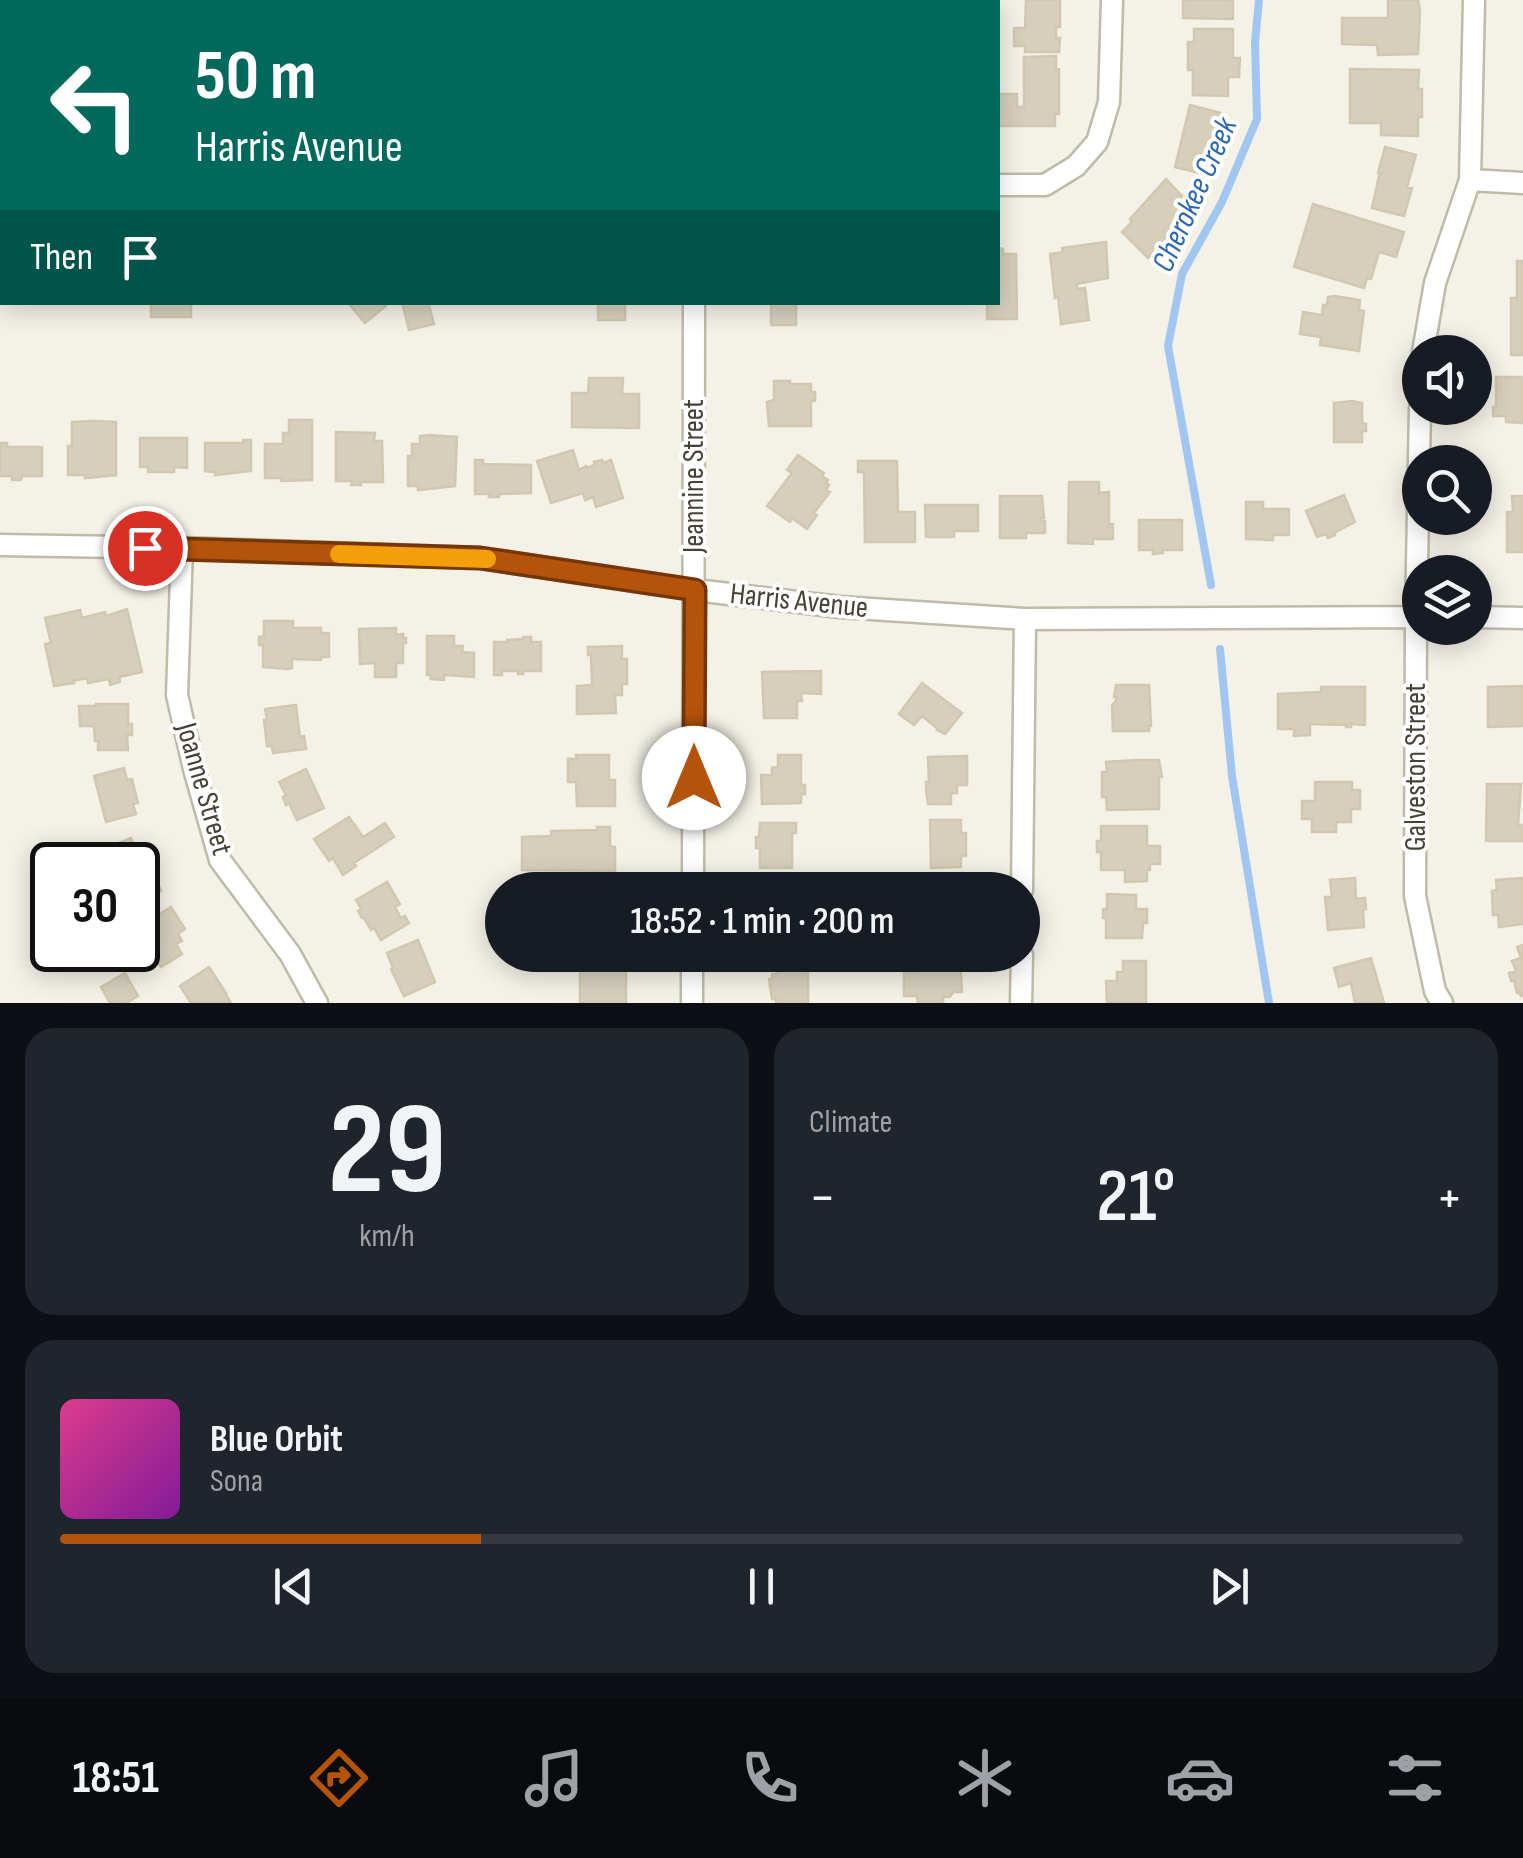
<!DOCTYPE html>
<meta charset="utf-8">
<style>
:root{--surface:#171b24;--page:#20242c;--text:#f1f3f6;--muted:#9ea1a6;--line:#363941;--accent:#b45309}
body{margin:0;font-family:"Sofia Sans Condensed",sans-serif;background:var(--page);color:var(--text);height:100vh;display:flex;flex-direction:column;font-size:38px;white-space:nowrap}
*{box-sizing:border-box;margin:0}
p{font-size:32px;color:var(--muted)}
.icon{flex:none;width:55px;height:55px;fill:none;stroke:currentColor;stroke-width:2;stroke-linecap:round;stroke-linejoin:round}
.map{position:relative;height:1003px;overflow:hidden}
.side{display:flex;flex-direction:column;gap:25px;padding:25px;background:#0d0f14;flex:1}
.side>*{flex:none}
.banner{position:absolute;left:0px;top:0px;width:1000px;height:305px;box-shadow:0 5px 25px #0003;background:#00695c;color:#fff;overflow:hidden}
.tools{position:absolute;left:1402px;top:335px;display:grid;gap:20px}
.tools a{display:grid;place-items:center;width:90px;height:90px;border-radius:50%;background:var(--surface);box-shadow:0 5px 25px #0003;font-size:50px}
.speed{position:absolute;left:30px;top:842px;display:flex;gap:20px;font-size:50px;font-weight:700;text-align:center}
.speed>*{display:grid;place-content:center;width:130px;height:130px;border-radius:50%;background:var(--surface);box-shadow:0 5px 25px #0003;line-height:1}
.speed .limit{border:5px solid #111;border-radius:15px;background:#fff;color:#111}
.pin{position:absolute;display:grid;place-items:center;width:85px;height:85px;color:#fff;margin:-42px;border:5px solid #fff;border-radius:50%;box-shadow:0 2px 10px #0007}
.me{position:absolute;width:110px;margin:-55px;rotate:0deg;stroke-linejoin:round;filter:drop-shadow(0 0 8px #0008)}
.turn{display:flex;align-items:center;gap:35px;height:210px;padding:0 30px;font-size:45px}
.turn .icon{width:130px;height:130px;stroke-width:2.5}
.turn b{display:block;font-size:70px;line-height:85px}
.then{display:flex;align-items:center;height:95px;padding:0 30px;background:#0003;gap:20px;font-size:38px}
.big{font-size:75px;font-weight:600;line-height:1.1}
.side .card{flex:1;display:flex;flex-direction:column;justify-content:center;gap:15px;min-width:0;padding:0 35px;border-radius:30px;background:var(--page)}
.side .dial{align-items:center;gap:0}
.dial b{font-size:130px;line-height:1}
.song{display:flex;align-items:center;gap:30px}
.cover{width:120px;height:120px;border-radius:15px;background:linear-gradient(135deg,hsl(330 70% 55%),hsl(290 70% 35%))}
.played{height:10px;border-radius:5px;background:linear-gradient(90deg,var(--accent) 30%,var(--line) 30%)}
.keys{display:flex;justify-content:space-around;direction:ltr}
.heat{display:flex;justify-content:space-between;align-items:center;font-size:55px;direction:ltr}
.side .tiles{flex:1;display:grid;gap:25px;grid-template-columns:1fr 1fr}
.card:last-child{grid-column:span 2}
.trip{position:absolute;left:485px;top:872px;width:555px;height:100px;border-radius:50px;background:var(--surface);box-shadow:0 5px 25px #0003;font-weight:600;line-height:100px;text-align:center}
.menu{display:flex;height:160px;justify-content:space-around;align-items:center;background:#090b0e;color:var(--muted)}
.menu .icon{width:70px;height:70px}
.menu .selected{color:var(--accent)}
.menu b{font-size:45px;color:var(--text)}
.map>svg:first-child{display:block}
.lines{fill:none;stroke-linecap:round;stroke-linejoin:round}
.stream{stroke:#a1c6f2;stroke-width:8}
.building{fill:#d6cfbc;stroke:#d1c8af;stroke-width:2.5}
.street-casing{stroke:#bfbba9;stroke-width:25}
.street{stroke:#fff;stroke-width:20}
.route-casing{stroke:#753606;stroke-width:25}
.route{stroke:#b45309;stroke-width:18}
.slow{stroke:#f59e0b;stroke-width:18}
.labels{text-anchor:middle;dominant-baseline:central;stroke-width:8;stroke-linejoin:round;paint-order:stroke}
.street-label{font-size:30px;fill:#474235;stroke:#fff}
.water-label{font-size:32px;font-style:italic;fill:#2c69b5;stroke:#fff}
</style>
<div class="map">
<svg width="1523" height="1003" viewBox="0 0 1523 1003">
<rect width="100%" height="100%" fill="#f4f1e7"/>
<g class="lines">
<path class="stream" d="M1211 585 1168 346 1182 274 1222 202 1257 119 1255 42 1259 0
M1220 649 1232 776 1269 1003"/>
</g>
<path class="building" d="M1026 0H1060V27H1056V38H1060L1059 52H1025V46H1014V28H1025Z
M1183 0H1233V19L1183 18Z
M1388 0H1418L1420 10 1418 54 1378 55 1377 45 1342 44V18H1388Z
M1194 29H1233V58H1240L1239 77H1228V96L1193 95V70H1188V42H1194Z
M0 33H2V111H0Z
M1056 56V68L1059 69V114H1055V126H998V94H1017V107H1024V57Z
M1350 69 1419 70 1418 89H1422V117H1418V136L1381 135V123H1350Z
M1190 105 1221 113 1217 130 1231 133 1226 151 1218 149 1219 154 1212 176 1175 167Z
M1385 147 1416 155 1407 187 1412 188 1404 216 1372 208 1379 176 1382 173H1378Z
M1166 179 1196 211 1157 252 1156 250 1148 258 1122 232 1132 222 1130 219Z
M1313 204 1404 232 1396 257 1379 252 1371 279 1367 278 1364 288 1294 267Z
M1106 242 1108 278 1077 284V289L1085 288 1089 320 1061 324 1058 297 1055 298 1050 254 1063 252 1062 248Z
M998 248 1003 249V254H1016L1017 319H987V302H998Z
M1517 261H1523V355H1511V298H1517Z
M1334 296 1360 300 1359 310 1364 311 1359 351 1320 345 1321 337 1300 334 1303 312 1322 315 1323 305H1327L1328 297Z
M151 302H191V317H151Z
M353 302H384L386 306 365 323 350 305Z
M402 302H428L434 324 409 330Z
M598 302H625V320H598Z
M771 302H796V325H771Z
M1496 377H1523V423L1506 422V416H1493V407H1496Z
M589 378H623L622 394H639V428L572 427V393H588Z
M774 381H790V384H811V392H815V401H811V426H769L767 402 774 400Z
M1352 401 1362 403V423L1366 424V431H1362V442H1334V403Z
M289 420H312V480L281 481V478H265V444H283V433H289Z
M92 421 116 422V475L85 478V475H68V446H72V422Z
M336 432 375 433 374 441H382L383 482H361V485H351L352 481H336Z
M429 435 457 437 455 486 418 490V486H408V456H412V444H420V436Z
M140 438H187V468L174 467V472H148V467H140Z
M243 440H251V471L215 475V472L205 471V443H243Z
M0 443H7V447H42V476H22L21 480H12V476H0Z
M573 450 579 470 586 466 587 468 595 465 594 462 602 460 603 463 611 460 623 498 596 507 593 497 585 500 583 493 551 503 537 461Z
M798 455 824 473 822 476 828 480 826 483 829 485 826 490 830 492 814 513 817 515 807 529 792 518 790 522 767 506 792 473 787 470Z
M475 460H483V464L531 465V493L499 494V497H489L490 494H475Z
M858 461H897L898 512H915V542H865L864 472H858Z
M1069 482H1099V493L1109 492V524H1113V539H1093V544L1068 543Z
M1344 495 1355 522 1334 533 1335 535 1328 538 1326 534 1317 537 1306 511Z
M1000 496H1042L1044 518H1041V521H1045V533H1026V538H1000Z
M1512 496H1523V552H1507V512H1513Z
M1246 502H1263V509H1289V535H1273V540L1246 539Z
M925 505H978V531H954V537H926Z
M1139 520H1182V550H1162L1163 553 1153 554V550H1139Z
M127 609 142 672 119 677 120 682 110 685 109 679 88 683 87 678 73 681 74 683 54 686 45 644 51 643 45 618 80 610 82 618 105 612 106 616Z
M264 621H293V628H321V633H329V657H321V660L292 659V668L288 669 263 667V645H259V637L264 636Z
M396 628V635L403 634V638H406V643H403V663H396V677H375V663L360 664 359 629Z
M427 636H454V646H463L462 652 474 653V677L444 675V680L431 679V675H427Z
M523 637H531V642H541V671H523V674H518V671H502V675H494V642H507V640L523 639Z
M622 646V659H627V684H622V695H615L616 713 577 714V686L592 685 591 655H588V647Z
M821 671V694L801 693 802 701H797V718H764L762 672Z
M922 683 962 713 945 734 937 730 938 729 922 716 914 725 899 714Z
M1116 685H1149L1151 726H1149V731H1113L1112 705 1116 701V697H1114Z
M1523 686V726L1488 727V687Z
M1321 687H1365V725L1351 724V727H1346V725L1310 724V735L1294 736V729H1278V694L1321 692Z
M96 704H128V724H132V735H127L128 750H98V741H95L94 726H80L79 706H96Z
M296 705 300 737 304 736 306 749 273 753 272 746H267L264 720H267L265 709Z
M576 755H609V780H615V806H577L576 782H568V759H577Z
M778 755H801V785H805V794H801V803L762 804 761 775H772V768L778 766Z
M967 756V785H957V793H951V804H928L926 790V782H929L928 757Z
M1136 760H1159L1162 777H1159V809L1107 810 1106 797H1102V772H1107L1106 762Z
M124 768 127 780 132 779 138 803 133 804 136 814 106 822 94 776Z
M306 769 324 808 297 820 289 803 286 805 283 797 286 795 279 782Z
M1315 782H1352V790H1360V809H1351V822H1336V832H1312V819H1302V801H1315Z
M1487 784H1521L1518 825H1523V841H1486Z
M349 817 363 837 385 823 394 837 354 863 356 866 343 875 333 858 329 861 314 839Z
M930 820H961V833H966V856H961V867L931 868Z
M760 823H796V833H792V868H760V848H756V837H759Z
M1101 826H1147V846H1160V864H1150V870H1147V881L1125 882V870H1101V852H1097V841H1101Z
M597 827H610V846L615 847V871L522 870V837L551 836V831L597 830Z
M131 838 136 851 145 847 161 891 138 900V865H103L108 863 106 858 110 857 107 848Z
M52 870V896L50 897 43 873Z
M1355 878 1356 899 1365 898 1366 909 1363 910 1364 927 1328 930 1325 897H1332L1330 880Z
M1523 878V924L1499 927 1498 915H1493L1492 891 1497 890 1496 880Z
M387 882 400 904 395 907 401 918 405 916 409 923 381 940 374 928 371 930 364 918H362L358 911 361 909 356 900Z
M1107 894 1136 895V909H1147V923H1143L1142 938H1106V918H1103V909H1107Z
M171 907 185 929 178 934 182 941 176 944 182 954 161 967 154 957 138 967 127 950H138V927Z
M418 940 435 982 404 996 391 969 393 968 387 953Z
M1523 945V995L1521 996 1519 992 1517 993 1514 980 1511 981 1509 973 1516 971 1512 961 1521 958 1517 947Z
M580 955H626V1003H580Z
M1371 958 1384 1003H1355L1351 983 1339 987 1334 968Z
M960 960 962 992H953L950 997H943V1003H918L917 996H904V971H921V961Z
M1123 961H1146V1003H1107L1106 981H1117V972H1123Z
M808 963V1003H776V999H772L769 979H772V974H777V964Z
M209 967 226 993H225L231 1003H191L180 986Z
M125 973 138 996 126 1003H110L101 987Z"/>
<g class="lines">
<defs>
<path id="street" d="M282 2V0
M0 165H2
M1470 180 1523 183
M998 185H1045L1076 166 1097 142 1109 102 1112 0
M1423 352 1435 283 1470 180 1474 0
M1420 408 1416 617 1415 896 1435 991 1442 1003
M0 545 182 548 480 558 695 590 840 607 1025 619 1420 617
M182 548 177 695 194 769 220 860 290 954 317 1003
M1475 617 1523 618
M693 890 694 302
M1022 890 1025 619
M692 1003V955
M1021 1003 1022 955"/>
</defs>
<use href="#street" class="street-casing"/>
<use href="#street" class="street"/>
</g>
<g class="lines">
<defs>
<path id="route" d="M145 548 480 558 695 590 694 778"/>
</defs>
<use href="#route" class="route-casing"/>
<use href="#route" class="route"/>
<path class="slow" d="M339 554 487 559"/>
</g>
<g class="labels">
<g class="street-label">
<text transform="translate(694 476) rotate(-90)">Jeannine Street</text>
<text transform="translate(799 601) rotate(6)">Harris Avenue</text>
<text transform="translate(1416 767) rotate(-90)">Galveston Street</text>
<text transform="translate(204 789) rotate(74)">Joanne Street</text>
</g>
<g class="water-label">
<text transform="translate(1195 195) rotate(-66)">Cherokee Creek</text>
</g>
</g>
</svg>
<div class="tools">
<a><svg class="icon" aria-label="sound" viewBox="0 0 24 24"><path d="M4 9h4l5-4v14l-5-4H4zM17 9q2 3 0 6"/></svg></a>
<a><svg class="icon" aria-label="search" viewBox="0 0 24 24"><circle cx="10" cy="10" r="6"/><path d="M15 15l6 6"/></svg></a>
<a><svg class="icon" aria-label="layers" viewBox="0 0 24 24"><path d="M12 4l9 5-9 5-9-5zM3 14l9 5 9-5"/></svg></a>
</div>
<div class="speed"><div class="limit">30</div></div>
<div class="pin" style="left:145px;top:548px;background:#d93025"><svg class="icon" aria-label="arrive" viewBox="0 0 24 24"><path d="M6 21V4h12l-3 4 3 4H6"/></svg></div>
<svg class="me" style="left:694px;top:778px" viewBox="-20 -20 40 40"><circle r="19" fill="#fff"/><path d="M0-13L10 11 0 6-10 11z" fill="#b45309"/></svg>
<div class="trip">18:52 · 1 min · 200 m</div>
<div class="banner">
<div class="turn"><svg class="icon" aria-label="left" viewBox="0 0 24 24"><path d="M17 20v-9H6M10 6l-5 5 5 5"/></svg><div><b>50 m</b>Harris Avenue</div></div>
<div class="then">Then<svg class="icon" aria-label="arrive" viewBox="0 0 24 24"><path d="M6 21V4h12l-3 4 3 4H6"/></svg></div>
</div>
</div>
<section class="side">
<div class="tiles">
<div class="card dial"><b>29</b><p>km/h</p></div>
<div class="card"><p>Climate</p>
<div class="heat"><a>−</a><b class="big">21°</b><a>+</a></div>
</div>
<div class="card">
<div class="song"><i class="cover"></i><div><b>Blue Orbit</b><p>Sona</p></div></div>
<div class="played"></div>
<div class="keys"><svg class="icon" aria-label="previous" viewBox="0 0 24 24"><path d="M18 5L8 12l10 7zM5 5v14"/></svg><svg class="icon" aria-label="pause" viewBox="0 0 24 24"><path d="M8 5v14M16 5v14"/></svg><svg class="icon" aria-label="next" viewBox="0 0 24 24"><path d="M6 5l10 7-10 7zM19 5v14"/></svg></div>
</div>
</div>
</section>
<nav class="menu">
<b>18:51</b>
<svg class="icon selected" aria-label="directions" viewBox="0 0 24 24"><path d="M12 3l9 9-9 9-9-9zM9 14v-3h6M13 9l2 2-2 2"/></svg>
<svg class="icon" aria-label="music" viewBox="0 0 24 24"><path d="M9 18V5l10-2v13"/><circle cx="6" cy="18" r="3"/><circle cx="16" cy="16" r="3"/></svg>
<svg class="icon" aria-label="phone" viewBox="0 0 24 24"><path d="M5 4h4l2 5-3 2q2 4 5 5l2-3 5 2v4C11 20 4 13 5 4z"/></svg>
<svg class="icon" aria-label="climate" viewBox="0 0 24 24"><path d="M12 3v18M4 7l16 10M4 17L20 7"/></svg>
<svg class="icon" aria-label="car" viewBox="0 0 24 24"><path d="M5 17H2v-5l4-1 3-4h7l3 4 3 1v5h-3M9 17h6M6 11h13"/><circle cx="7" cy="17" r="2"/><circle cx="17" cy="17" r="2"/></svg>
<svg class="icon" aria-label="filters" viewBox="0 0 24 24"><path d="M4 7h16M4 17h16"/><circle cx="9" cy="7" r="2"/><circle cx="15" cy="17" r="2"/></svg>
</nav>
